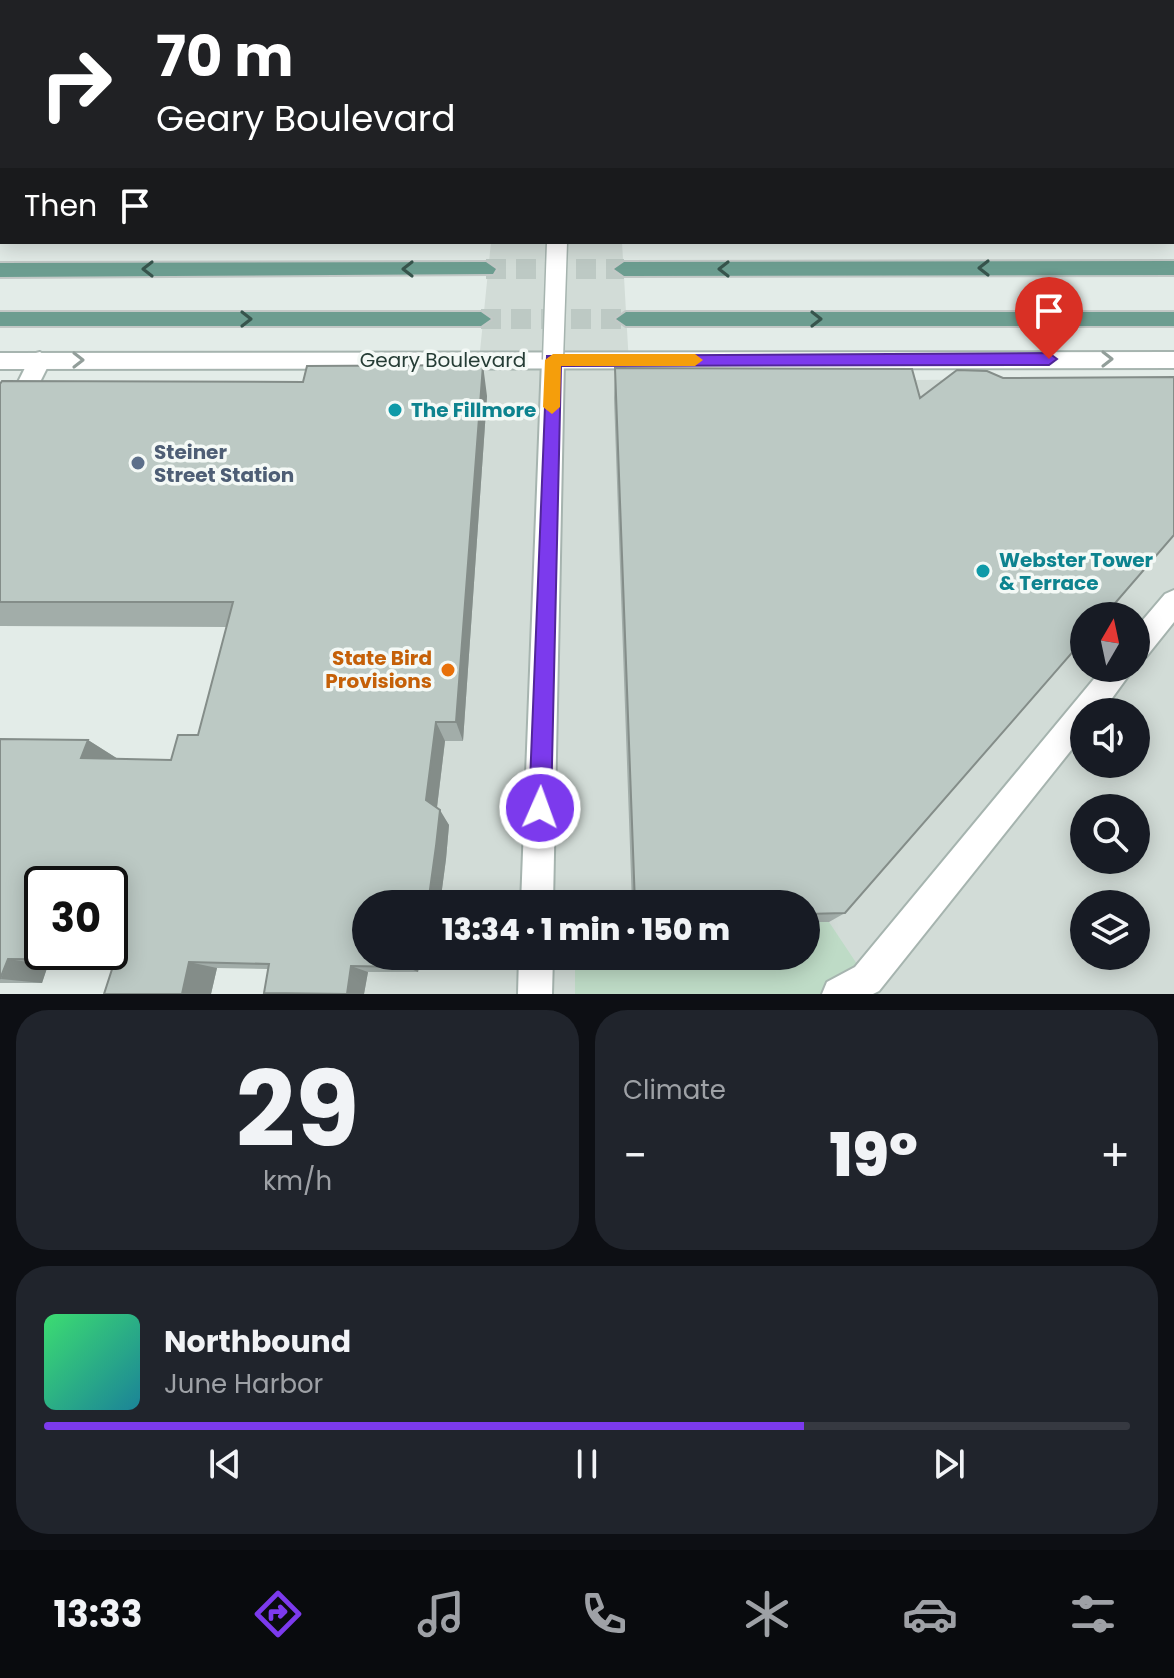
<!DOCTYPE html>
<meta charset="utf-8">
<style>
:root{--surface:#171b24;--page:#20242c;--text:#f1f3f6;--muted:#9ea1a6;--line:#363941;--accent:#7c3aed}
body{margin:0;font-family:Poppins,sans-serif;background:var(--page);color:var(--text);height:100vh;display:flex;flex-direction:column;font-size:30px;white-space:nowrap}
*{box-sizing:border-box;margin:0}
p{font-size:26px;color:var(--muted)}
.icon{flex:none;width:44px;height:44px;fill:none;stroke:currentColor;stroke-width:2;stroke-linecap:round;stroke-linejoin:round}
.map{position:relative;height:994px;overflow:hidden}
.panel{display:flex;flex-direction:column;gap:16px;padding:16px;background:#0d0f14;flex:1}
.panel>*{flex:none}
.top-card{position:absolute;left:0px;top:0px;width:1174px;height:244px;box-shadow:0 4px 20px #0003;background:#202124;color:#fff;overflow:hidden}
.needle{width:52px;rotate:9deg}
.fabs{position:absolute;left:1070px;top:602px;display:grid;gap:16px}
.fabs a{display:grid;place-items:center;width:80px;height:80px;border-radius:50%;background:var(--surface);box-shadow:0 4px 20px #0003;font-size:40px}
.speed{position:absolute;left:24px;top:866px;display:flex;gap:16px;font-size:40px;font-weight:700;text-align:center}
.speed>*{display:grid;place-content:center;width:104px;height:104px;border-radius:50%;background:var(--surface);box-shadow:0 4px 20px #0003;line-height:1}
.speed .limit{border:4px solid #111;border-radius:12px;background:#fff;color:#111}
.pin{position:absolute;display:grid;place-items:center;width:68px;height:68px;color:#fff;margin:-82px -34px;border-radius:50% 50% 50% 0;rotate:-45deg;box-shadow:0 0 8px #0007}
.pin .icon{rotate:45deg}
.me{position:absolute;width:88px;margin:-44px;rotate:2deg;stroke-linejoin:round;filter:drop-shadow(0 0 6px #0008)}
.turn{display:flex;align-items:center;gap:28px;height:168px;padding:0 24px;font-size:36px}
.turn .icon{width:104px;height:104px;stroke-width:2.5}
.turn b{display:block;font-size:56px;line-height:68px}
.then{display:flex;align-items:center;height:76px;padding:0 24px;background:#0003;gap:16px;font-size:30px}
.big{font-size:60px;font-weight:800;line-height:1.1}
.panel .card{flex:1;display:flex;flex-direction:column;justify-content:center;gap:12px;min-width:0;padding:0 28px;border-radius:32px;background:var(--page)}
.panel .dial{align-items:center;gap:0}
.dial b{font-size:104px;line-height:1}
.song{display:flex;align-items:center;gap:24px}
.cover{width:96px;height:96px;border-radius:12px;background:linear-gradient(135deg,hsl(140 70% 55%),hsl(190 70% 35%))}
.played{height:8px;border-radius:4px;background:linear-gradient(90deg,var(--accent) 70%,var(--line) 70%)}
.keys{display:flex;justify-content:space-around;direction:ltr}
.heat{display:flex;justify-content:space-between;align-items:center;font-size:44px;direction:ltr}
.panel .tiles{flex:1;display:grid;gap:16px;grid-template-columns:1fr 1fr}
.card:last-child{grid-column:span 2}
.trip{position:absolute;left:352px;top:890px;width:468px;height:80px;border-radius:40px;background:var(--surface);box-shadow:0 4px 20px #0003;font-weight:800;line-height:80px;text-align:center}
.menu{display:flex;height:128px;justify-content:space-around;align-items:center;background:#090b0e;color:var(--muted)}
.menu .icon{width:56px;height:56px}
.menu .current{color:var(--accent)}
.menu b{font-size:36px;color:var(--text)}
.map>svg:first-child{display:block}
.built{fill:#d2dcd7;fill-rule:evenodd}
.green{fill:#bedbc6}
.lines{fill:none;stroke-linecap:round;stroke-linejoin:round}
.primary-tunnel{stroke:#bdc9c4;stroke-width:20;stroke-dasharray:20 10;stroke-linecap:butt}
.service-casing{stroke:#a6b4af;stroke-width:4}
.pedestrian-casing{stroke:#a6b4af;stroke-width:4}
.minor-casing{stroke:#a6b4af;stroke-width:4}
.tertiary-casing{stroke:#a6b4af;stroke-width:4}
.secondary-casing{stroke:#a3b7af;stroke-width:4}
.primary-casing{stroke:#c2c8c6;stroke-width:4}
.service{fill:#fff;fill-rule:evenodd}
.pedestrian{fill:#fff;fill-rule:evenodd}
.minor{fill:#fff;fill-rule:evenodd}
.tertiary{fill:#fff;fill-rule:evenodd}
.secondary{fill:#fff;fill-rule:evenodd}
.primary{fill:#6c9d90;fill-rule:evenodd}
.tertiary-bridge-casing{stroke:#a6b4af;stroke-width:23;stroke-linecap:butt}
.tertiary-bridge{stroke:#fff;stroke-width:20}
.wall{fill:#a2ada9}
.shaded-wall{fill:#848d89}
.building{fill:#bcc9c4;stroke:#848d89;stroke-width:2;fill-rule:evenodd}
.oneway{stroke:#37544c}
.oneway2{stroke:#929e9a}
.route{fill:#7c3aed;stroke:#51269a;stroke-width:2}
.slow{fill:#f59e0b}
.culture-dot{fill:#0f9aa8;stroke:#f4f9f6;stroke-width:3}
.service-dot{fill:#5c6f8a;stroke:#f4f9f6;stroke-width:3}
.food-dot{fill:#e8710a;stroke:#f4f9f6;stroke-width:3}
.labels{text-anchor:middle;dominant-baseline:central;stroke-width:7;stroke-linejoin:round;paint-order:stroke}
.street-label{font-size:20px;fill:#253c35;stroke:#f4f9f6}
.culture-label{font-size:20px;font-weight:bold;fill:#0d838f;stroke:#f4f9f6;text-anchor:start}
.service-label{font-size:20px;font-weight:bold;fill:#4e5e75;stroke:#f4f9f6;text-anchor:start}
.food-label{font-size:20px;font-weight:bold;fill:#c56008;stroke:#f4f9f6;text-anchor:end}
</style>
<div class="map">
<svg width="1174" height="994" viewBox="0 0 1174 994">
<rect width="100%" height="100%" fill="#e3ece8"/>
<path class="built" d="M491 242H622L630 382 1174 378V994H279L477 381ZM1084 616H1136V668H1084ZM1084 712H1136V764H1084ZM1084 808H1136V860H1084ZM366 904H806V956H366ZM1084 904H1136V956H1084Z"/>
<path class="green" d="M806 922H829L877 994H575V956H806Z"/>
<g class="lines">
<path class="primary-tunnel" d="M486 269H624
M481 319H626"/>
<defs>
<path id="service" d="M40 352 51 360 8 446 0 449V418L32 354Z"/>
<path id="pedestrian" d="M1174 590V622L1146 657 1136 661V628L1165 594Z
M1103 668H1134L1102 712H1084V734L879 991 873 994H822L827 982 855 967Z"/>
<path id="minor" d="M553 352 564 360 553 904H521L542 360Z
M519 956H553L552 994H518Z"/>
<path id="tertiary" d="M556 0H570V2H556Z
M1172 35H1174V43H1172Z
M0 224H2V236H0Z
M1172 224H1174V236H1172Z
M1174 352V368L0 369V353Z"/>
<path id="secondary" d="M1128 0H1142L1143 2H1129Z"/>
<path id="primary" d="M1174 261V275L624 276 614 269 624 262Z
M486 262 496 269 493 274 0 277V263Z
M0 312H481L491 319 481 326H0Z
M626 312H1174V326H626L616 319Z"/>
</defs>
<use href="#service" class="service-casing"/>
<use href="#pedestrian" class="pedestrian-casing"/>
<use href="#minor" class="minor-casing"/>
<use href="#tertiary" class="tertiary-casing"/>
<use href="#secondary" class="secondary-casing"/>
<use href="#primary" class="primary-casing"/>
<use href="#service" class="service"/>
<use href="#pedestrian" class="pedestrian"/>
<use href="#minor" class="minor"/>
<use href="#tertiary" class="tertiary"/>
<use href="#secondary" class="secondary"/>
<use href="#primary" class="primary"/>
<defs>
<path id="tertiary-bridge" d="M553 360 557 242"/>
</defs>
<use href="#tertiary-bridge" class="tertiary-bridge-casing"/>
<use href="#tertiary-bridge" class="tertiary-bridge"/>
</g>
<path class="wall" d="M2 9V190L0 187V11Z
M1172 48 1174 51V206H1172Z
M615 368 920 398 845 913 829 922H806V904H632L614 398Z
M0 384 487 396 463 741H445L437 808 449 825 446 859 440 904H366V956H421L418 972H368L364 994H273L264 993 268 969 217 968 211 994H109L113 966 48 965 42 983H0V739L88 740 118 759 171 760 198 735 227 627 0 626Z"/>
<path class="shaded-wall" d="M483 365 487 396 463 741 456 722Z
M436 722 445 741 436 815 426 800Z
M88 740 118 759 112 776 81 758Z
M440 810 449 825 446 859 440 904H428Z
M407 956H421L418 972 406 967Z
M8 959 48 965 42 983 1 979Z
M189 962 217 968 211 994H182Z
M351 966 368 972 364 994H347Z"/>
<path class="building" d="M1 0H514V2H2Z
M613 0H1134L1135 2H613Z
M2 9V169H0V11Z
M1172 48 1174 51V172H1172Z
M483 365 456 722H436L426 800 440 810 436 846 428 904H366V956H407L406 967 351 966 347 994 264 993 269 964 189 962 182 994H104L115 960 8 959 0 979V739L88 740 81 758 171 760 178 735H198L233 602H0V384L2 381 303 382 307 366ZM42 884H110V952H42Z
M615 368 912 369 920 398 957 370 987 371 1003 378 1174 377V535L1104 616H1084V639L845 913 806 914V904H635Z"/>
<defs><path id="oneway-chevron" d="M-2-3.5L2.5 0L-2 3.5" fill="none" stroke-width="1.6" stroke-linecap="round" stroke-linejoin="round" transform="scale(2)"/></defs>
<g class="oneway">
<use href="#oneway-chevron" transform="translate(984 268) rotate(180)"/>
<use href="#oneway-chevron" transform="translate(148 269) rotate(180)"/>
<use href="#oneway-chevron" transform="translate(408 269) rotate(180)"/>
<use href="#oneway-chevron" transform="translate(724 269) rotate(180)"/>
<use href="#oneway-chevron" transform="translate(246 319)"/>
<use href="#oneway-chevron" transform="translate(816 319)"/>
</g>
<g class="oneway2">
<use href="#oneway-chevron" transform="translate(1107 359)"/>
<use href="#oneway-chevron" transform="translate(78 360)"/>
</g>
<path class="route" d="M1049 353 1057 359 1049 365 561 366 551 808 548 816 540 820 532 816 529 808 547 356Z"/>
<path class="slow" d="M553 354H695L703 360 695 366H561L560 407 552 414 543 407 545 360Z"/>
<g class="culture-dot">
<circle cx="395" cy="410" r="8"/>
<circle cx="983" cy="571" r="8"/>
</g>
<circle class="service-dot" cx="138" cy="463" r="8"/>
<circle class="food-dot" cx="448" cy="670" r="8"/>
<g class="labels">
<g class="street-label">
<text x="443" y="360">Geary Boulevard</text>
</g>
<g class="culture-label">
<text x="411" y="410">The Fillmore</text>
<text x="999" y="560">Webster Tower<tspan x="999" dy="23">&amp; Terrace</tspan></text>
</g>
<g class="service-label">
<text x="154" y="452">Steiner<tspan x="154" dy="23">Street Station</tspan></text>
</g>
<g class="food-label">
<text x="432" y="658">State Bird<tspan x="432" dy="23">Provisions</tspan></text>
</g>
</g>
</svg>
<div class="fabs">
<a><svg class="needle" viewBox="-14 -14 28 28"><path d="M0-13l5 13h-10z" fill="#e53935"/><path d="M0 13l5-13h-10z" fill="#9ea1a6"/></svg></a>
<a><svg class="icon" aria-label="sound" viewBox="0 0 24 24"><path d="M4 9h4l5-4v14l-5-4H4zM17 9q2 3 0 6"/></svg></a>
<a><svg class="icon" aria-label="search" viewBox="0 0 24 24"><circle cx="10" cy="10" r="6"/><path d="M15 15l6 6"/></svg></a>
<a><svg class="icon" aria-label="layers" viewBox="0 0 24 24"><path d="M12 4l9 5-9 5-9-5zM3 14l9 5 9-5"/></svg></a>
</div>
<div class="speed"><div class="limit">30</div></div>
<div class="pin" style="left:1049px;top:359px;background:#d93025"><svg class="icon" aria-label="arrive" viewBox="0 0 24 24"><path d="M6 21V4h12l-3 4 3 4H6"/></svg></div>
<svg class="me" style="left:540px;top:808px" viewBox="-20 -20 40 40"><circle r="17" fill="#7c3aed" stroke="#fff" stroke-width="3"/><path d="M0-11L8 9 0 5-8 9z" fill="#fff"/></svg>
<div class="trip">13:34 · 1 min · 150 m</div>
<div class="top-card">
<div class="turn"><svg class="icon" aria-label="right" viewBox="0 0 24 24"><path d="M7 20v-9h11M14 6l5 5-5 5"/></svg><div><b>70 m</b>Geary Boulevard</div></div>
<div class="then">Then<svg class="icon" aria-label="arrive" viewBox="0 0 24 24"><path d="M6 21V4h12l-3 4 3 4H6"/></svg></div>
</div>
</div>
<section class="panel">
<div class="tiles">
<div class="card dial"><b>29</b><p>km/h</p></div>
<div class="card"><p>Climate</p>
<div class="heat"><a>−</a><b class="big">19°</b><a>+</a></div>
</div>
<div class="card">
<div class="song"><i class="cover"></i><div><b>Northbound</b><p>June Harbor</p></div></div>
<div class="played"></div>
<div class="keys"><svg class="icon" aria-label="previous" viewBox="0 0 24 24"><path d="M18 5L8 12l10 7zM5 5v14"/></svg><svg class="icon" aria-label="pause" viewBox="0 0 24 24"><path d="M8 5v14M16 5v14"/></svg><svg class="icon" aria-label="next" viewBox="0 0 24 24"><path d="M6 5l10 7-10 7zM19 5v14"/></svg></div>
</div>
</div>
</section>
<nav class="menu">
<b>13:33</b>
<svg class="icon current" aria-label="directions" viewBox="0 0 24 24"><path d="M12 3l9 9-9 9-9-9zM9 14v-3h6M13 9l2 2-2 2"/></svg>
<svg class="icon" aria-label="music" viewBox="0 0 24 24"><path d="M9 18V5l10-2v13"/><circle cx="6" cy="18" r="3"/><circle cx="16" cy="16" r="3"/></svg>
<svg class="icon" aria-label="phone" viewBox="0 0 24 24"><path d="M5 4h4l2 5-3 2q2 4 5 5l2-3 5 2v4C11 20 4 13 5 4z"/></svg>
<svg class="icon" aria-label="climate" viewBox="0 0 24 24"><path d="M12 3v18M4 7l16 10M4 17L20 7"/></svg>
<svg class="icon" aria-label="car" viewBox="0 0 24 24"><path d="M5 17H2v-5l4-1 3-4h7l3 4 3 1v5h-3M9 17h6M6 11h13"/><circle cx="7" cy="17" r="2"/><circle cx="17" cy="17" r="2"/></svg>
<svg class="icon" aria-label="filters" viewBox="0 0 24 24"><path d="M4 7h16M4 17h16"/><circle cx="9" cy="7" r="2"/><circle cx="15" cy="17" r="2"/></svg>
</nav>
